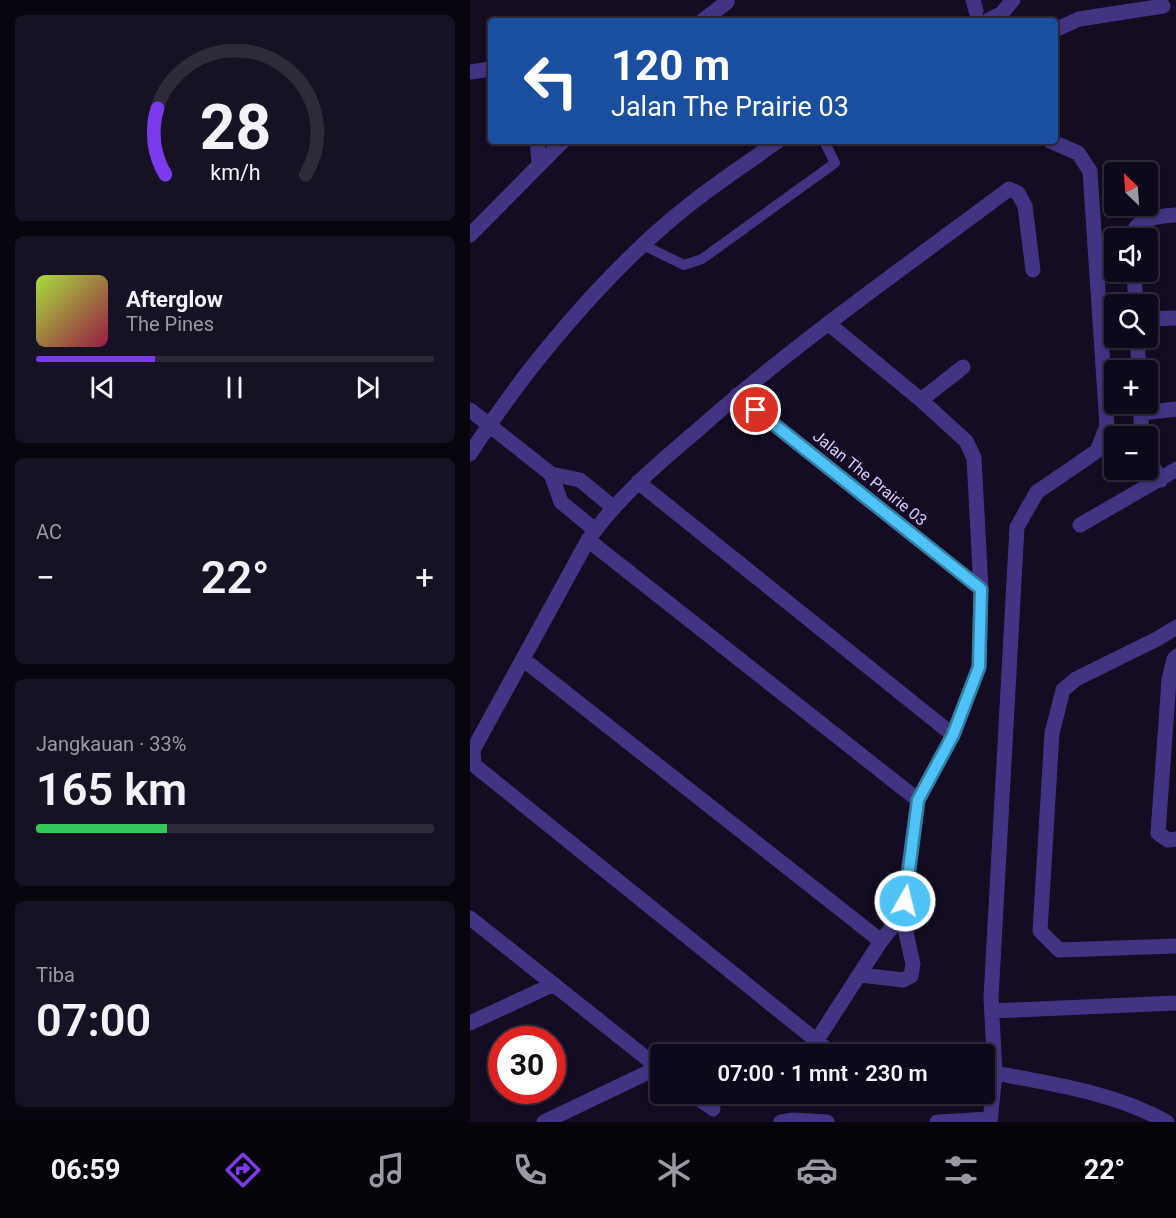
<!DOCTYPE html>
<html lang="id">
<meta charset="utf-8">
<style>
:root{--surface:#0e091a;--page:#171223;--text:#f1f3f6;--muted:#9b9aa2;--line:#2e2a39;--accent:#7c3aed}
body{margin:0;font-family:Roboto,sans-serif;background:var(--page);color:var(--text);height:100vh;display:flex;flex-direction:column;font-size:22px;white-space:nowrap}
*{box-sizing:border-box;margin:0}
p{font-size:20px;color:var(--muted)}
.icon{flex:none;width:33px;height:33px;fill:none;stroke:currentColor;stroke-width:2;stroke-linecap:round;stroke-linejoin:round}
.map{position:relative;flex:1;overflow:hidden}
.sheet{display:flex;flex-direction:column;gap:15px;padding:15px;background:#08050e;width:470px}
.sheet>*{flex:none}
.guide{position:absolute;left:18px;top:18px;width:570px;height:126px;border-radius:6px;box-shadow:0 3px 9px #0003,0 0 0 2px var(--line);background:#1a4fa0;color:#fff;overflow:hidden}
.needle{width:39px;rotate:335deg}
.controls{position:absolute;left:634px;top:162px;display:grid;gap:12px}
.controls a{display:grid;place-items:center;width:54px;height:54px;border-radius:6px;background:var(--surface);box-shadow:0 3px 9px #0003,0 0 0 2px var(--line);font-size:30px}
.speed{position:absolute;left:18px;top:1026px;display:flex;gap:12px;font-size:30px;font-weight:700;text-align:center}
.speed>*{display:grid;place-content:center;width:78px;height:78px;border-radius:50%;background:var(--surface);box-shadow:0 3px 9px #0003,0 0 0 2px var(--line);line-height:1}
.speed .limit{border:9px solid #d22;background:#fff;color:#111}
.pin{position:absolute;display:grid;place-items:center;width:51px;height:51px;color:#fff;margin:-26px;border:3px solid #fff;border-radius:50%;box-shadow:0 2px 6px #0007}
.me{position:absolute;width:66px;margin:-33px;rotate:8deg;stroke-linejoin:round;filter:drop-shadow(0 0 4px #0008)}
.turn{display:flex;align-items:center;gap:21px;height:126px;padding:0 24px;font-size:27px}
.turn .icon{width:78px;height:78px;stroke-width:2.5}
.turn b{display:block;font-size:42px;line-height:51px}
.big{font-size:45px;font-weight:600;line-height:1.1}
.sheet .tile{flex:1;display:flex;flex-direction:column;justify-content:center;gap:9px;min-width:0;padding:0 21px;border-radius:9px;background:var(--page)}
.sheet .dial{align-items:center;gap:0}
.dial svg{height:156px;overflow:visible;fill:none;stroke:var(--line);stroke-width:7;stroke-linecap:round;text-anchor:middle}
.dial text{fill:var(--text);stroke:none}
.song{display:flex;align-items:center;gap:18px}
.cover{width:72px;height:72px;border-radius:9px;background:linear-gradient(135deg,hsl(80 70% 55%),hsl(340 70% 35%))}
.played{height:6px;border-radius:3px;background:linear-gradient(90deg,var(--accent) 30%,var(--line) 30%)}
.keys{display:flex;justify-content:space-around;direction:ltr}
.heat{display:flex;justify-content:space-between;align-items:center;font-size:33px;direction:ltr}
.charge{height:9px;border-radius:4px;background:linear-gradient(90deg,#34c759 33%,var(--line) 0)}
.trip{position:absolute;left:180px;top:1044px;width:345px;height:60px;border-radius:6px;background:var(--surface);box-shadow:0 3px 9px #0003,0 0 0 2px var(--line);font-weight:600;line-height:60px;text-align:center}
.dock{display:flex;height:96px;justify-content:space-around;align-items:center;background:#06040a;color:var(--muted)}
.dock .icon{width:42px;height:42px}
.dock .current{color:var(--accent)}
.dock b{font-size:27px;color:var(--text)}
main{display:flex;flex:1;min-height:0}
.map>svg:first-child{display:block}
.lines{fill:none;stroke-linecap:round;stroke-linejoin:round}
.service{stroke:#433483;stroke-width:10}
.minor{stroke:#433483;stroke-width:15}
.route-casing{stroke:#337fa1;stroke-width:15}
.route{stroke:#4fc3f7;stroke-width:10}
.labels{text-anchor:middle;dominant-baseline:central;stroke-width:6;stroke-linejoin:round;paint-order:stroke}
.street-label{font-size:16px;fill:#daccff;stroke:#130c22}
</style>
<main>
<section class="sheet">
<div class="tile dial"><svg viewBox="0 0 100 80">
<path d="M14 69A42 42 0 1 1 86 69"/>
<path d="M14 69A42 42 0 0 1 10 35" stroke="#7c3aed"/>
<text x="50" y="56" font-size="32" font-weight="700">28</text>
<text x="50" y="72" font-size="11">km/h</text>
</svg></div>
<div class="tile">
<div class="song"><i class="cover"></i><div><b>Afterglow</b><p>The Pines</p></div></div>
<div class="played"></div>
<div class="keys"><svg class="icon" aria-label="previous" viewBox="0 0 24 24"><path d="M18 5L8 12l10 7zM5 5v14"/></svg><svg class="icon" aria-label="pause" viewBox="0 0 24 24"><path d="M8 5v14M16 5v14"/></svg><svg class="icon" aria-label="next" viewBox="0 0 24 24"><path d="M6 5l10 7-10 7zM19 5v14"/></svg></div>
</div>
<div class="tile"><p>AC</p>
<div class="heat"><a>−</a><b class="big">22°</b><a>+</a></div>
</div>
<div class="tile"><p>Jangkauan · 33%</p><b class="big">165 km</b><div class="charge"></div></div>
<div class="tile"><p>Tiba</p><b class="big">07:00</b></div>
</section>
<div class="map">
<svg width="707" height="1122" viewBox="0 0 707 1122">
<rect width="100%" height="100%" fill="#130c22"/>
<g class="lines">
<path class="service" d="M173 245 214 265 232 259 365 163 354 141"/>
<path class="minor" d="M503 0 506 11
M232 21 257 2
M517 21 532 13 543 0
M585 30 609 19 693 6
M0 72 21 69
M67 141 69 163
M0 235 93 141
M662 238C665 217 689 216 707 215
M664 272 666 304
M678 319 707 318
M667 338 669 370
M267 395 511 589
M451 400 493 367
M670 404 672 436
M0 410 81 474 110 480 144 508
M670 413 707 409
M0 454C18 425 38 399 58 372 106 311 158 253 219 205 248 182 279 162 308 141
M678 459 691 480
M81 474 91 502 125 530
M168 482 483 735
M610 525 707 469
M118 540 448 800
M707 627 687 639 606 679 593 690 582 733 570 931 589 950 707 946
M707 656 704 659 699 680 688 833 698 840 707 839
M54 660 411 941
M0 918 190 1069
M391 975 433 980 441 976 443 964 432 915
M522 1011 707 1003
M0 1023 84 984
M347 1040 411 941 432 915 448 800 483 735 509 667 511 589 504 458 496 441 451 400 359 324
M363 1054 4 765 3 750 118 540C149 496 190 462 230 428 327 342 435 267 539 189L548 193 555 206 563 270
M525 1073C584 1084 644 1093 697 1122
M222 1094 243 1109
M74 1122 189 1067
M311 1122 324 1120 357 1122
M467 1122 520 1119
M520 1122 525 1073 521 998 547 527 567 492 627 451 637 426 620 171 608 153 580 141"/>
</g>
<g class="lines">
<defs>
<path id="route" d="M286 410 511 589 509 667 483 735 448 800 435 901"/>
</defs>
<use href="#route" class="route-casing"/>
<use href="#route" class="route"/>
</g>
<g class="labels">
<g class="street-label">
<text transform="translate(400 478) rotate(39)">Jalan The Prairie 03</text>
</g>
</g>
</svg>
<div class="controls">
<a><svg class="needle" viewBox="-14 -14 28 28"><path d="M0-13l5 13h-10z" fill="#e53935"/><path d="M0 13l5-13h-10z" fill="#9b9aa2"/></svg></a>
<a><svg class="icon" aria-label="sound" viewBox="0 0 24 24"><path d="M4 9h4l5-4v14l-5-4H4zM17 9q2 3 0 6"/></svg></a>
<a><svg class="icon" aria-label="search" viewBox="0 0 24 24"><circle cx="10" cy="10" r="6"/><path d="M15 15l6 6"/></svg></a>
<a>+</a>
<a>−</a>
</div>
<div class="speed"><div class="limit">30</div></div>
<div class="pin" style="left:286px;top:410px;background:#d93025"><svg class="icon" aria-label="arrive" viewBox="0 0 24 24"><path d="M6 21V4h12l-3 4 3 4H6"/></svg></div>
<svg class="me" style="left:435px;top:901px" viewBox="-20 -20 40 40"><circle r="17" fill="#4fc3f7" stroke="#fff" stroke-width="3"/><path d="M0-11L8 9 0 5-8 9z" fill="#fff"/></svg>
<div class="trip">07:00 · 1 mnt · 230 m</div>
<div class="guide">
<div class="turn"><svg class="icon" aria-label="left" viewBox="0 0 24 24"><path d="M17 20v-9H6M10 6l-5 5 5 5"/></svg><div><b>120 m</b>Jalan The Prairie 03</div></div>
</div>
</div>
</main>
<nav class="dock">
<b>06:59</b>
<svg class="icon current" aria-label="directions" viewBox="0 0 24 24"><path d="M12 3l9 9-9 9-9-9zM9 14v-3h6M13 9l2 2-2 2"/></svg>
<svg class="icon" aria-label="music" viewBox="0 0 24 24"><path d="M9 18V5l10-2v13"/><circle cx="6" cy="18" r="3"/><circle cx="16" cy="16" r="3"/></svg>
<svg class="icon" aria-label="phone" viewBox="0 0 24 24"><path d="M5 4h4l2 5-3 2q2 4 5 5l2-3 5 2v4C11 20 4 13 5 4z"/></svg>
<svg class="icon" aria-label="climate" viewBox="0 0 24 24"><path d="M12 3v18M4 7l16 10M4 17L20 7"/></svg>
<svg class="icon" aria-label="car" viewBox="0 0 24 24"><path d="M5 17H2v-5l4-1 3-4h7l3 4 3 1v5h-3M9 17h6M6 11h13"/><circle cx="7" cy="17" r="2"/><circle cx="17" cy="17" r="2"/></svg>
<svg class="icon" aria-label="filters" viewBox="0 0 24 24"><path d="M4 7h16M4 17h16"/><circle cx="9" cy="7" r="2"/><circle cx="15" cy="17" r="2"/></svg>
<b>22°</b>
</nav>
